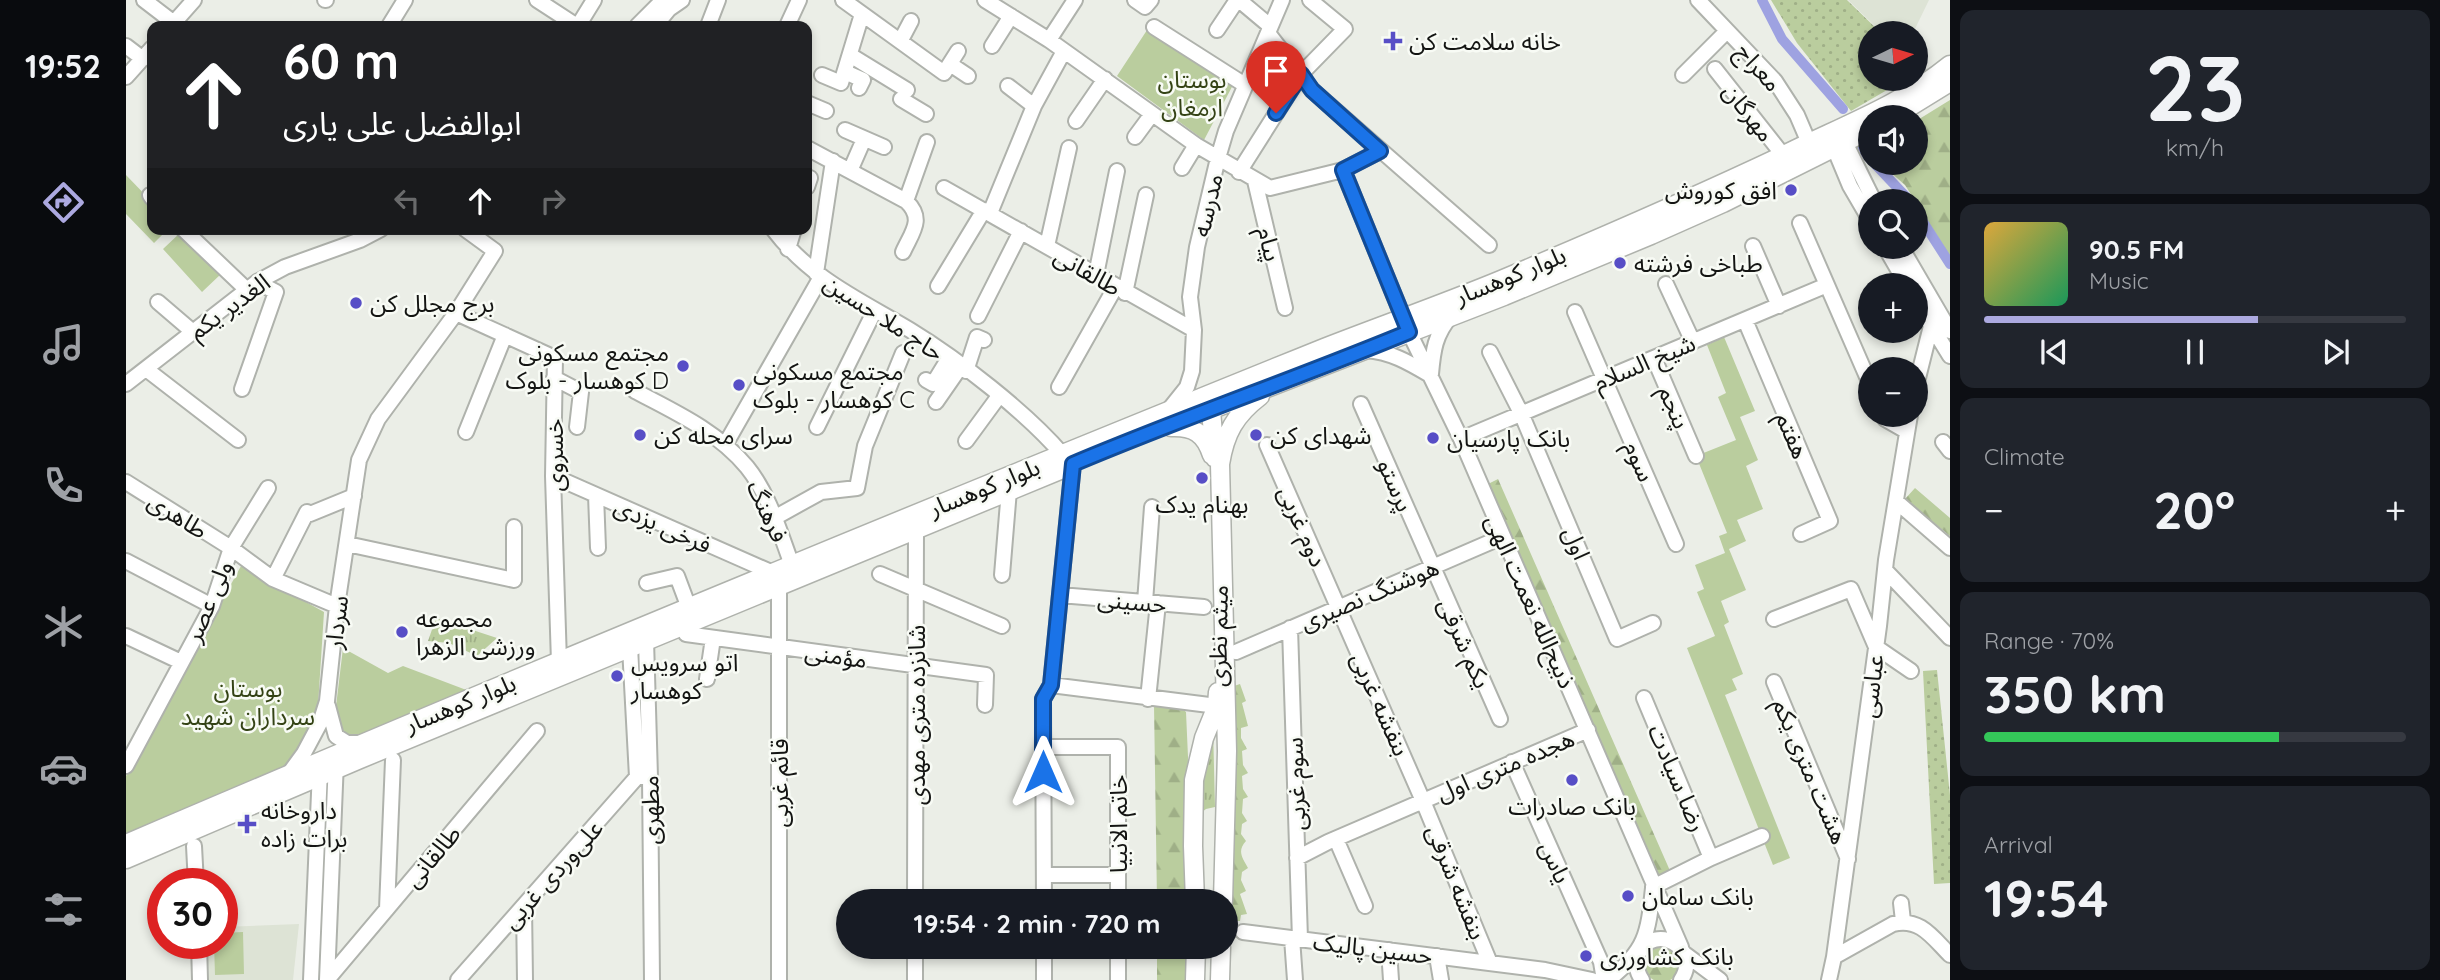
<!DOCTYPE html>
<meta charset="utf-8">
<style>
:root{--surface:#171b24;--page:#20242c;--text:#f1f3f6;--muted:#9ea1a6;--line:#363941;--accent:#aca9e0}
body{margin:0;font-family:Quicksand,"Noto Sans Arabic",sans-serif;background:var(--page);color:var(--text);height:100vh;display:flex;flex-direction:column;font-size:26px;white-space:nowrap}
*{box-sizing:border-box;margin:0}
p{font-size:23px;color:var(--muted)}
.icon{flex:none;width:38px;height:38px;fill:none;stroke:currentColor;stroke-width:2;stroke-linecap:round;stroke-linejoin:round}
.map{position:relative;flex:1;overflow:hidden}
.side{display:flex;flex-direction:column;gap:10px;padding:10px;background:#0d0f14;width:490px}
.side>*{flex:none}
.banner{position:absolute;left:21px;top:21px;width:665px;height:214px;border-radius:14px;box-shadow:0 4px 10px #0003;background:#202124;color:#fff;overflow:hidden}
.needle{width:46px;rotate:85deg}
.buttons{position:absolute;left:1732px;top:21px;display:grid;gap:14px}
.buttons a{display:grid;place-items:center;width:70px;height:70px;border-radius:50%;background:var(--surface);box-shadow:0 4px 10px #0003;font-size:35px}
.speed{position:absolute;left:21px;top:868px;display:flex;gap:14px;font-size:35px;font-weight:700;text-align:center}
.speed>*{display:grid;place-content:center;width:91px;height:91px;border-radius:50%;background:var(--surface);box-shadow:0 4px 10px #0003;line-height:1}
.speed .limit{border:10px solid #d22;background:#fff;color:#111}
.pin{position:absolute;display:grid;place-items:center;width:60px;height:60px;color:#fff;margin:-72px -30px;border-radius:50% 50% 50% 0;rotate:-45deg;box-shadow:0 0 7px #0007}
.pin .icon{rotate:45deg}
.me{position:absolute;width:77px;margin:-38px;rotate:0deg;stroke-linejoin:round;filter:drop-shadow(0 0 5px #0008)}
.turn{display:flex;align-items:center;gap:24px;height:147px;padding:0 21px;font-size:32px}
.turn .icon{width:91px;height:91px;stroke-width:2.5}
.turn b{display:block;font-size:49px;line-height:60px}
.lanes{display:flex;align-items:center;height:66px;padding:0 21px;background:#0003;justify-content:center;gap:35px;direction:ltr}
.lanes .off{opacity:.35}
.big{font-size:52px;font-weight:700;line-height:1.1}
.side .widget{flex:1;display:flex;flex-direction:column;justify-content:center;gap:10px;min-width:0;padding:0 24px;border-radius:14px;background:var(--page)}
.side .dial{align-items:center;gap:0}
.dial b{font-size:91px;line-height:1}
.song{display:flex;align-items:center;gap:21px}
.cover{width:84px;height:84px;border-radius:10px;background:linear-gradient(135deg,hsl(40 70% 55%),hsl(150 70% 35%))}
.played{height:7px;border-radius:4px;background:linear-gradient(90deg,var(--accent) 65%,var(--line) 65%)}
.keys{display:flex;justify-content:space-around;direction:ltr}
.heat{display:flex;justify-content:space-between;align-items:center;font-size:38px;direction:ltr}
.charge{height:10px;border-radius:5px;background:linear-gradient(90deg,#34c759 70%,var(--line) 0)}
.trip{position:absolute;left:710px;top:889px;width:402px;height:70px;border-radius:35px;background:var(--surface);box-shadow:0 4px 10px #0003;font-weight:700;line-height:70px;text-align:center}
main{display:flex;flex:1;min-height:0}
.tab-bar{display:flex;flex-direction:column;width:126px;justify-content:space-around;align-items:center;background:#090b0e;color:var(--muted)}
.tab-bar .icon{width:49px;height:49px}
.tab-bar .current{color:var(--accent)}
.tab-bar b{font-size:32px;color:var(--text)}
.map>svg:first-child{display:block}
.built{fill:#dde3d5}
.grass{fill:url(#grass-tufts)}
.forest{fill:url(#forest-firs)}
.park{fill:#bacd9e}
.garden{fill:url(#garden-dots)}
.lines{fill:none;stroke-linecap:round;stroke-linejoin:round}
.canal{stroke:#9ea2e1;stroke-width:10}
.minor-casing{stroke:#afb2ac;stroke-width:18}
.major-casing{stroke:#afb2ac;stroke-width:21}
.minor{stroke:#fff;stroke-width:14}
.major{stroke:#fff;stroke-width:18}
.route-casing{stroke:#114b97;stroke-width:18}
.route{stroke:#1a73e8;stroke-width:12}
.poi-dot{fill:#574ec6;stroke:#f8fbf5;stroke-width:2.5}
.labels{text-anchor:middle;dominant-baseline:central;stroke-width:5;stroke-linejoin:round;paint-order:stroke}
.poi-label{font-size:24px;fill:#141513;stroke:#f8fbf5;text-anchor:start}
.street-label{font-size:24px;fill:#141513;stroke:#f8fbf5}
.park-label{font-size:24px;fill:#344315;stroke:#f8fbf5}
</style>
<main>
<nav class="tab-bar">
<b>19:52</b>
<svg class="icon current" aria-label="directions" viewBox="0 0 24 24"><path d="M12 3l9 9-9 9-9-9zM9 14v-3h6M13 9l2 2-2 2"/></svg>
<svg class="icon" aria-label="music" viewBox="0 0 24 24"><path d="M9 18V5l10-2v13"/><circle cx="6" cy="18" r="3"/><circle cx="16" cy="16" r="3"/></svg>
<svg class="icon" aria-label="phone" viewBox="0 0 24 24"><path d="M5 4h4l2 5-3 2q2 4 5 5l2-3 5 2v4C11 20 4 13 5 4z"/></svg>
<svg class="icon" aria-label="climate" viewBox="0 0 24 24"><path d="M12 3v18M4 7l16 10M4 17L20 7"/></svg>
<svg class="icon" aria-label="car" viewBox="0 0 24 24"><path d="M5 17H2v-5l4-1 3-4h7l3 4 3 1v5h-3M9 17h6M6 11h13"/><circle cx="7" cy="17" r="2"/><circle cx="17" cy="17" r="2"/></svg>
<svg class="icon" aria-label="filters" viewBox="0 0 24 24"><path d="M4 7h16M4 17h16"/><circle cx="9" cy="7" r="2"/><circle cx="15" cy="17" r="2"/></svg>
</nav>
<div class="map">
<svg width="1824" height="980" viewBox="0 0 1824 980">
<defs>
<pattern id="grass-tufts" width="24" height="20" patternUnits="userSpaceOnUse" patternTransform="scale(1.75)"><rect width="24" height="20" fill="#bacd9e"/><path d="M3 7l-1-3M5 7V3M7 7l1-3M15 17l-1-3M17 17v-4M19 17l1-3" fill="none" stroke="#9faf87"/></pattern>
<pattern id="forest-firs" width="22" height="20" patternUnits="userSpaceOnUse" patternTransform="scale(1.75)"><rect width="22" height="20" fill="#bacd9e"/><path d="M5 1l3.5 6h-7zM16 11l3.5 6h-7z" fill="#9faf87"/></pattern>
<pattern id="garden-dots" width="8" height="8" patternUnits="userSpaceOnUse" patternTransform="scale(1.75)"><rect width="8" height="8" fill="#bacd9e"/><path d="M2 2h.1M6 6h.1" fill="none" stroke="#9faf87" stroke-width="1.8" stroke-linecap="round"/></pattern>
</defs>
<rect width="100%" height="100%" fill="#ebeee7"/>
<path class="built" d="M1722 0H1803L1787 33H1756Z
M173 924 167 980H83L81 943H96V927Z"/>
<path class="grass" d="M310 618 371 638 351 656 323 643 302 641Z
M1087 727 1089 807 1080 809 1076 812 1073 786Z"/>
<path class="forest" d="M1824 100V256L1779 185 1754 163H1790V121Z
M1372 479 1545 873 1534 877 1362 484Z
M1789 488 1824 518V536L1779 499Z
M1114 684 1120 701 1116 703 1122 726 1115 728V738L1121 749 1116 751 1117 765 1122 773 1116 776 1117 789 1122 797 1117 799 1116 813 1121 821 1116 824 1115 834 1120 841C1111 851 1116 857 1122 868L1116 872 1115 880 1120 891 1114 894 1121 914 1115 915 1114 921H1105L1108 686Z
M1028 705 1054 707 1060 712 1062 757 1060 901H1031Z
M1518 964a18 18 0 1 1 36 0a18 18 0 1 1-36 0Z
M1031 947H1060L1059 980H1031Z"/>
<path class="park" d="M1023 27 1108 83 1078 140 991 76Z
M0 175 26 202V229H42L28 243 0 214Z
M55 232 95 274 76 292 37 249Z
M1598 337 1629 411 1614 417 1632 460 1620 466 1637 509 1611 520 1620 541 1603 549 1620 590 1595 601 1603 622 1598 625 1617 674 1606 679 1611 690 1599 695 1664 858 1647 865 1561 648 1589 636 1571 592 1578 589 1569 565 1599 553 1593 536 1601 533 1570 456 1610 440 1592 397 1600 393 1581 345Z
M115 566 198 612 191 721 161 767 0 840V776Z
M217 648 262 673 277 666 343 691 224 741 208 723Z
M117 932 118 974 89 975 88 943H96V933Z"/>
<path class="garden" d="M1645 0H1721L1755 33H1745V79H1767L1761 90 1725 111 1671 43Z
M1811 670 1824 795V883L1808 884 1797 671Z"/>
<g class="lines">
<path class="canal" d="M1636 0 1656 39 1717 109
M1736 149 1745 160
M1748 163 1784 201
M1790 211 1824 264"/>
<defs>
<path id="minor" d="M18 0 48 23
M199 0H200
M411 0 451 26
M717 0 818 73 832 51
M859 0 923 40 1070 145 1144 188 1217 170 1254 151
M1009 0 1019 7 1025 0
M1113 0 1144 26
M1572 0 1649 81 1671 115 1683 143
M45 26 68 0
M263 26 279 0
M452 26 468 0
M511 26 537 0
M529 26 543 9 556 0
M582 26 592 0
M661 26 673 0
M1028 27 1119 85
M1091 30 1111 0
M1142 33 1186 90 1363 245
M775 40 785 21
M923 40 949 0
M0 46 17 59
M866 46 885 16
M724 55 781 90
M824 64 842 76
M1589 69 1657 155
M719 72 737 80 733 88
M696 75 715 83 736 14
M1557 75 1600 32
M0 77 26 48
M882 86 908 106
M775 99 800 114
M681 103 700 111
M950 121 979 79
M719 130 758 147
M1715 134 1748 201
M1009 137 1026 114
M1704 138 1724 186 1745 222
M681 148 780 201C799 219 786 232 777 252
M1056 168 1070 145
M1217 170 1283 332 1335 439 1555 947
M724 171 738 139
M1113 172 1175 74 1219 29 1184 0
M1129 181 1159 308
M681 187 684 178
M818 188 1068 330
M24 195 26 198
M780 201 801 142
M864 213 908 106 938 51
M1674 223 1745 386
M57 229 121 290
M647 229C685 279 732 299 784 330 833 360 900 412 937 455
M921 246 943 148
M1627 246 1653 306
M1759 247 1781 285
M1775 247 1824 331
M662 249 668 229
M690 273 707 161
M970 275 991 171
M1540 284 1567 342
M812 286 858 210
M999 293 1020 195
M1790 301 1824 356
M32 302 67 332
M1449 312 1550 544
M330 313 429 358 427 476 433 662
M852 316 895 231
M1619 320 1704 521 1675 534
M1240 350C1265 352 1282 362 1304 375
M1364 352 1395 413 1491 639 1527 623
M1528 358 1570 456
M20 369 112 440
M840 371 851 337 858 340
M1305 374C1307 351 1309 334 1325 316
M428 378 455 392 451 427
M800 380 807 384 823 358
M0 384 131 282 159 267 234 240 255 229
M1790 386 1805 326 1815 318
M933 387 990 286
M116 389 150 292 131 282
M509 391C549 412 591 431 621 467 643 494 654 533 666 565
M810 402 835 366
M1235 404 1374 719
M1041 412 1061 387 1066 371 1068 330 1064 297 1071 247 1092 158 1100 131 1156 0
M1757 415 1759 419 1780 431
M691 427 749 310
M340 432 379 335
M1335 439 1701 285
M840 441 873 396
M1817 442 1824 451
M599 445 695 277
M1141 445 1297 801 1364 963
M427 476 647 573
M0 482 105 548 147 579 211 606
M470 495 472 548
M1771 502 1824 548
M184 514 228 496
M648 518 695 492 731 488 739 446 777 353
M221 544 388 580V527
M0 561 86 606
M1759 570 1824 638
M754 574 876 626
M876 575 883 490
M147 579 181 512
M521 583 551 576 563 608
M653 585V980
M934 595 1078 607
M1019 602 1026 507
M1648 619 1725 589 1750 647 1785 671
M1164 628 1174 939
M560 634 860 675 859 705
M0 636 55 662
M520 640 524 777 526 980
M504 647 511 777
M1110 652 1376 537
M581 679 587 638
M1648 682 1722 859
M925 685 1091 706
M1518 698 1585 858
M1022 699 1032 603
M202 706 210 736 221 743H236
M917 747H992V901
M1386 762 1475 962 1478 980
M0 766 86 606 105 548 142 488
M162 775 178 753 194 723 201 701 211 606 233 460 252 419 330 313 369 251 339 229
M1210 839 1239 906
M68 846 70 884
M1171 858 1202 842 1462 730
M918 875H992
M1527 887 1585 858 1636 836
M789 901 790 529
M918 901 917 699 925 685 947 464
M1775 903 1777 921
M398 906 399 980
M261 909 267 760
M1117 932 1419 970 1466 980
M1166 938 1169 980
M73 943 74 980
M918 947V980
M1263 950 1265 980
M1559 954 1594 980
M1311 956 1315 980
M1708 957 1767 924C1794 917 1807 938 1824 955
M185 980 194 770
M201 980 411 731
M201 980 210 761
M332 980 511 777H524
M789 980V947
M992 980V947
M1482 980C1520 951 1522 934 1527 888
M1516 980C1511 972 1508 962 1513 953 1529 922 1576 948 1555 980
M1703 980 1708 957 1753 626 1760 560 1784 415"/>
<path id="major" d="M1767 117 1824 82
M1084 398 1089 458
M1039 425 1084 410 1378 296 1525 235 1597 203 1745 129
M1045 427C1067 426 1079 433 1086 455
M0 844C397 674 797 510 1198 348 1257 325 1317 304 1375 280 1470 240 1565 199 1658 155 1714 127 1775 105 1824 65
M0 859 234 759 939 468
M1069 901 1067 846 1068 780 1078 738 1091 706 1092 692
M1097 901 1101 751 1094 464C1099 433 1109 415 1134 396
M1069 980 1070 947
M1094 980 1095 947"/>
</defs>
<use href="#minor" class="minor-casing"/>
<use href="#major" class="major-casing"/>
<use href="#minor" class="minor"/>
<use href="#major" class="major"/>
</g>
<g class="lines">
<defs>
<path id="route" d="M917 772V699L925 685 947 464C1058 417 1172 378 1283 332L1217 170 1254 151 1186 90 1175 74 1150 113"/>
</defs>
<use href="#route" class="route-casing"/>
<use href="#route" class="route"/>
</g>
<g class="poi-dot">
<path d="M1263.5 30.5h7v7h7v7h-7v7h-7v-7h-7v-7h7z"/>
<circle cx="1665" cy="190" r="7"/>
<circle cx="1494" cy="263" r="7"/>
<circle cx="230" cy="303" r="7"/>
<circle cx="557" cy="366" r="7"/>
<circle cx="613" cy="385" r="7"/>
<circle cx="514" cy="435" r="7"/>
<circle cx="1130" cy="435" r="7"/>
<circle cx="1307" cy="438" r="7"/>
<circle cx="1076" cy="478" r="7"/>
<circle cx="276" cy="632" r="7"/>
<circle cx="491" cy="676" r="7"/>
<circle cx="1446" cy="780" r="7"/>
<path d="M117.5 813.5h7v7h7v7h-7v7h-7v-7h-7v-7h7z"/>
<circle cx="1502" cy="896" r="7"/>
<circle cx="1460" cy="956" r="7"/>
</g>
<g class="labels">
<g class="poi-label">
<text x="1283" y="41">خانه سلامت کن</text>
<text x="1651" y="190" text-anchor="end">افق کوروش</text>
<text x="1508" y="263">طباخی فرشته</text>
<text x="244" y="303">برج مجلل کن</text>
<text x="543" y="352" text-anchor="end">مجتمع مسکونی<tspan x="543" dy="28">کوهسار - بلوک D</tspan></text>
<text x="627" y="371">مجتمع مسکونی<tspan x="627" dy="28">کوهسار - بلوک C</tspan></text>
<text x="528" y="435">سرای محله کن</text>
<text x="1144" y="435">شهدای کن</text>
<text x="1321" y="438">بانک پارسیان</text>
<text x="1076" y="504" text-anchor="middle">بهنام یدک</text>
<text x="290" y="618">مجموعه<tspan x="290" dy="28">ورزشی الزهرا</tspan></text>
<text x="505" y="662">اتو سرویس<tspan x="505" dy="28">کوهسار</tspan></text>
<text x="1446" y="806" text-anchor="middle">بانک صادرات</text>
<text x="135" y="810">داروخانه<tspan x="135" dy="28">برات زاده</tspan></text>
<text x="1516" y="896">بانک سامان</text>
<text x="1474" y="956">بانک کشاورزی</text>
</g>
<g class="street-label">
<text transform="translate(1633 67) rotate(48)">معراج</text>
<text transform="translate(1623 112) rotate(52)">مهرگان</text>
<text transform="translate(1081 205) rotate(-77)">مدرسه</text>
<text transform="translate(1144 244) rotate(76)">پیام</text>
<text transform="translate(962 271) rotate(30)">طالقانی</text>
<text transform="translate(1384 275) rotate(-22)">بلوار کوهسار</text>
<text transform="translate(103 306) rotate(-36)">الغدیر یکم</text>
<text transform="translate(758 317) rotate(33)">حاج ملا حسین</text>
<text transform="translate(1518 362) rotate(-23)">شیخ السلام</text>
<text transform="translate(1549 407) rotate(67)">پنجم</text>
<text transform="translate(1667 435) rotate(67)">هفتم</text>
<text transform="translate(428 455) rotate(-90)">خسروی</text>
<text transform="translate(1514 461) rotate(66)">سوم</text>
<text transform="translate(1270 485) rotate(67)">پرستو</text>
<text transform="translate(858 487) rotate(-22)">بلوار کوهسار</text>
<text transform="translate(642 511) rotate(65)">فرهنگ</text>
<text transform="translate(52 515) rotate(32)">طاهری</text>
<text transform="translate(537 525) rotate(24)">فرخی یزدی</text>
<text transform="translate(1177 526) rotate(66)">دوم غربی</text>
<text transform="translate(1451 543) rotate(67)">اول</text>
<text transform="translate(1243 594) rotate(-23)">هوشنگ نصیری</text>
<text transform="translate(82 601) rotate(-67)">ولی عصر</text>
<text transform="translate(1006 601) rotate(5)">حسینی</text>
<text transform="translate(1405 601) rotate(66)">ذبیح‌الله نعمت الهی</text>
<text transform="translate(210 622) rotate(-83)">سردار</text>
<text transform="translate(1092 636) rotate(-89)">میثم نظری</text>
<text transform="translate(1339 643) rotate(66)">یکم شرقی</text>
<text transform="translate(710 655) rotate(8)">مؤمنی</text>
<text transform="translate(1745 686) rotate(-83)">عباسی</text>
<text transform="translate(334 703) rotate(-22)">بلوار کوهسار</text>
<text transform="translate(1255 704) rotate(66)">بنفشه غربی</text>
<text transform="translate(790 715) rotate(-90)">شانزده متری مهدی</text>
<text transform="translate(1379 765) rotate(-23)">هجده متری اول</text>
<text transform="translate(1685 771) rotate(67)">هشت متری یکم</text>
<text transform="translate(1552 778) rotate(67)">رضا سیادت</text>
<text transform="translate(653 783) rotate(-90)">قائم غربی</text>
<text transform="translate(1169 784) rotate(-92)">سوم غربی</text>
<text transform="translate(524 810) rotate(-91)">مطهری</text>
<text transform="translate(992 824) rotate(-90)">خاتم الانبیا</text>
<text transform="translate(306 856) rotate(-50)">طالقانی</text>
<text transform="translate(1430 862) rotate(66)">یاس</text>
<text transform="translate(426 874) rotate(-48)">علی‌وردی غربی</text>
<text transform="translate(1331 882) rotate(68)">بنفشه شرقی</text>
<text transform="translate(1247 948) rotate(7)">حسین پالیک</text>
</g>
<g class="park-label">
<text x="1066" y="79">بوستان<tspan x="1066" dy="28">ارمغان</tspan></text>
<text x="122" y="688">بوستان<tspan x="122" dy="28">سرداران شهید</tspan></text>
</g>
</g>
</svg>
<div class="buttons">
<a><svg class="needle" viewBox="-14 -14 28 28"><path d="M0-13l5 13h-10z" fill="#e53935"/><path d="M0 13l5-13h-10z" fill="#9ea1a6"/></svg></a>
<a><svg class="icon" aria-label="sound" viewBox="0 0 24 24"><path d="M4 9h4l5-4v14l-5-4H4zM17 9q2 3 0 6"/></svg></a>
<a><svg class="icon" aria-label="search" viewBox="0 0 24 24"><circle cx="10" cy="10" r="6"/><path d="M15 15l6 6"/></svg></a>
<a>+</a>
<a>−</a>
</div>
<div class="speed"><div class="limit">30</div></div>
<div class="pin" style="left:1150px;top:113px;background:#d93025"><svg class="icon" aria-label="arrive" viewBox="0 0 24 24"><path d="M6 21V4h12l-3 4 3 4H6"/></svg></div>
<svg class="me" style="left:917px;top:772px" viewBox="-20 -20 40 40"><path d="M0-17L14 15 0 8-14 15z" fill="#1a73e8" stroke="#fff" stroke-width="4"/></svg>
<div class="trip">19:54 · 2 min · 720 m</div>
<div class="banner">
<div class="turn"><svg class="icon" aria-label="ahead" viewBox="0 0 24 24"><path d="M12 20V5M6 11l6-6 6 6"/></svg><div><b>60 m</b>ابوالفضل علی یاری</div></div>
<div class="lanes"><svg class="icon off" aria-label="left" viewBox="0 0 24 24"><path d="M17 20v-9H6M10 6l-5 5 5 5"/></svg><svg class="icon" aria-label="ahead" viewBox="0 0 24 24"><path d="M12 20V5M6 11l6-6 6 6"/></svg><svg class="icon off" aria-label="right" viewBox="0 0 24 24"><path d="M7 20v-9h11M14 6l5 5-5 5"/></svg></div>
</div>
</div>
<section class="side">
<div class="widget dial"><b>23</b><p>km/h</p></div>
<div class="widget">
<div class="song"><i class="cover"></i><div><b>90.5 FM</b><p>Music</p></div></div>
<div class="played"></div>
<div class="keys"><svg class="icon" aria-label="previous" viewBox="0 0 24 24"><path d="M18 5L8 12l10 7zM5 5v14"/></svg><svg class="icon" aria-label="pause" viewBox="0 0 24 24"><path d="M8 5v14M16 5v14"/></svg><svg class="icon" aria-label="next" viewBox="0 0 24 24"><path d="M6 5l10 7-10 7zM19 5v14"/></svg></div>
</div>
<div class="widget"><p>Climate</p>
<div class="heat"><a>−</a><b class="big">20°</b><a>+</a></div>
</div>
<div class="widget"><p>Range · 70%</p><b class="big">350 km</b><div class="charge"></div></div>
<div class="widget"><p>Arrival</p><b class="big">19:54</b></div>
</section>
</main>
